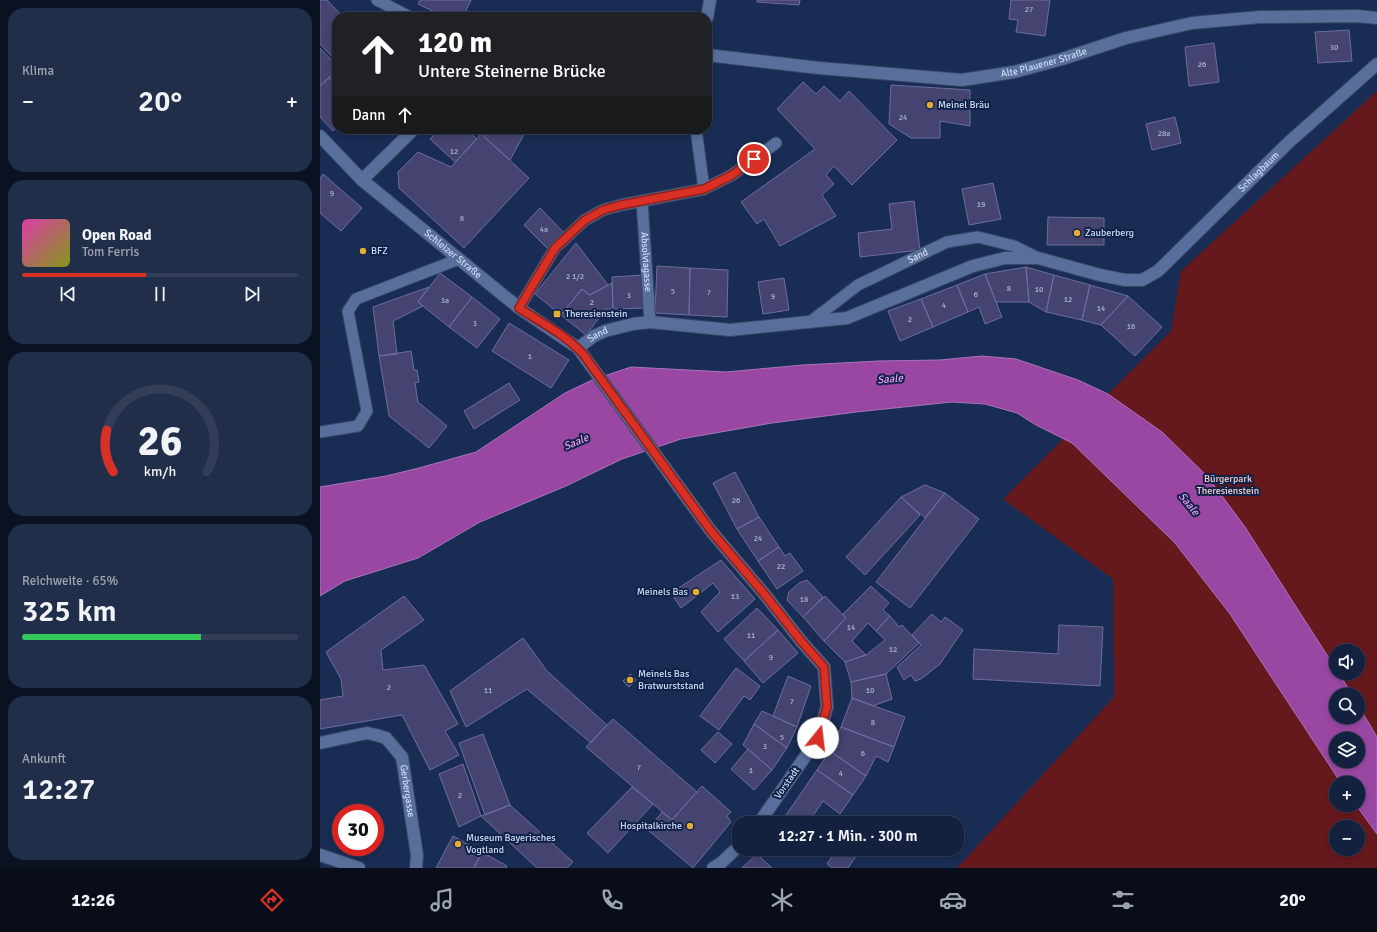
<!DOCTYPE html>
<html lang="de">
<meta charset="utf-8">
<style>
:root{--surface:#13213e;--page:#202e49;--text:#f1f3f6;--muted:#9da3b0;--line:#323e58;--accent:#d93025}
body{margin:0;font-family:Signika,sans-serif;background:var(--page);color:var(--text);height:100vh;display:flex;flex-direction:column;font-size:15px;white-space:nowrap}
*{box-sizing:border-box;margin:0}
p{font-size:13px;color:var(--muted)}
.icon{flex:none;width:22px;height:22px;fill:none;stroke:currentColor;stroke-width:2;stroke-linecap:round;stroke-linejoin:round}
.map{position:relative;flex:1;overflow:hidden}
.drawer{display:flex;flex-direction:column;gap:8px;padding:8px;background:#0a1222;width:320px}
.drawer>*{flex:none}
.banner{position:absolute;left:12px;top:12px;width:380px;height:122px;border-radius:16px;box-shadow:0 2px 6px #0003,0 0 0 1px var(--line);background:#202124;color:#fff;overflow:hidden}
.tools{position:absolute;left:1009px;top:644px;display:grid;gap:8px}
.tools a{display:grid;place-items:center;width:36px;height:36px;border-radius:50%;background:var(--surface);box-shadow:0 2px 6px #0003,0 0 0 1px var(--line);font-size:20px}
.speed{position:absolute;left:12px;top:804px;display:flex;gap:8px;font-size:20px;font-weight:700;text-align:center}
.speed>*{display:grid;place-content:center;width:52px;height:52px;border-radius:50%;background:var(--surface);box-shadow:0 2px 6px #0003,0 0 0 1px var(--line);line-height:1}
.speed .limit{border:6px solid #d22;background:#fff;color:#111}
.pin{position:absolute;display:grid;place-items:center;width:34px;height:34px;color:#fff;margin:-17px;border:2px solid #fff;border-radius:50%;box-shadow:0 1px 4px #0007}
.me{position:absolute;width:44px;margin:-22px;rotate:16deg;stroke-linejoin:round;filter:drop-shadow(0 0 3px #0008)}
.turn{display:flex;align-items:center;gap:14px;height:84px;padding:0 20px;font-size:18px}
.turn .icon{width:52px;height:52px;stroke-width:2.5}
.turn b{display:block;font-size:28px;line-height:34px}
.then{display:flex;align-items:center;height:38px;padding:0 20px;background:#0003;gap:8px;font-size:15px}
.big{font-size:30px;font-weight:600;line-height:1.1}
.drawer .card{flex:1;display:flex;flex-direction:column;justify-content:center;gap:6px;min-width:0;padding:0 14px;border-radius:16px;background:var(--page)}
.drawer .dial{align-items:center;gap:0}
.dial svg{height:104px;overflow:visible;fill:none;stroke:var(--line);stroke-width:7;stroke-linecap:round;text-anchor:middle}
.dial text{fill:var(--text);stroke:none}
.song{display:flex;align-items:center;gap:12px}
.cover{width:48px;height:48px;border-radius:6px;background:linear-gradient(135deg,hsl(320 70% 55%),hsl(70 70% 35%))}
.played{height:4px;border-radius:2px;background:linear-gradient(90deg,var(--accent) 45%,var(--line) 45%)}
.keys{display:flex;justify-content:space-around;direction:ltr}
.heat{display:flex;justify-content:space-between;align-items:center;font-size:22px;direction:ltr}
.charge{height:6px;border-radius:3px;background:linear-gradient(90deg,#34c759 65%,var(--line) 0)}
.trip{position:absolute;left:412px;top:816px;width:232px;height:40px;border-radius:16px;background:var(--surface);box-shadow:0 2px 6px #0003,0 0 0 1px var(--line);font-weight:600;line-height:40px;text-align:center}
.menu{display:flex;height:64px;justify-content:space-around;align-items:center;background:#080d19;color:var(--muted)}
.menu .icon{width:28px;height:28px}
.menu .current{color:var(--accent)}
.menu b{font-size:18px;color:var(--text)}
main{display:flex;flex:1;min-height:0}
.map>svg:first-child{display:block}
.green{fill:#66191c;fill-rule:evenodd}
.water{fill:#9947a3;stroke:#a974bc;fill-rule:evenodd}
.building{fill:#454471;stroke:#6d6d9e}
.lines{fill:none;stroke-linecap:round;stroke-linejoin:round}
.service-casing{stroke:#394768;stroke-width:13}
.minor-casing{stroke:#394768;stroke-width:14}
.tertiary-casing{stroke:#394768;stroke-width:14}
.service{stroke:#586f9b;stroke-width:11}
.minor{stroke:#586f9b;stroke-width:12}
.tertiary{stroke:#586f9b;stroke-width:12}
.route-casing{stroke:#8d1f18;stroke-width:10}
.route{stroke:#d93025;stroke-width:7}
.poi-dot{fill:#e4ae35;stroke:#102248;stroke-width:1.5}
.labels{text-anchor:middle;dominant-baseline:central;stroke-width:4;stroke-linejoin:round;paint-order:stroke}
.number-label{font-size:8px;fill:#acb6d4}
.street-label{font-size:10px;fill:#cfdcf5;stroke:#102248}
.poi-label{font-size:10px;fill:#cfdcf5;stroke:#102248;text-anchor:start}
.park-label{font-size:10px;fill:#f2d0cd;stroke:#102248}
.water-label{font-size:11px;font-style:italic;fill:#ef9cf8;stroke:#102248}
</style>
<main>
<section class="drawer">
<div class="card"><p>Klima</p>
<div class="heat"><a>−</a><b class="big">20°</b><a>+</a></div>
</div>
<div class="card">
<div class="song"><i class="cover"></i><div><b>Open Road</b><p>Tom Ferris</p></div></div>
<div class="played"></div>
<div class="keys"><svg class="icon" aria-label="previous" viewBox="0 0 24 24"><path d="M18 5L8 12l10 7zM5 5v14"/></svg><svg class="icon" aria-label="pause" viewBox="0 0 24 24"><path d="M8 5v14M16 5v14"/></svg><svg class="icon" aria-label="next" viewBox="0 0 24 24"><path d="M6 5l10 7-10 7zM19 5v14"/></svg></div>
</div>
<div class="card dial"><svg viewBox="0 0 100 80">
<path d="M14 69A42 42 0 1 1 86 69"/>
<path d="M14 69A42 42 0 0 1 9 37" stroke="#d93025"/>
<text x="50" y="56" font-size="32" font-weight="700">26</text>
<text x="50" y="72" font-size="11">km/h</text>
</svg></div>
<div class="card"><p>Reichweite · 65%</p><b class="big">325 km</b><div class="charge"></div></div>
<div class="card"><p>Ankunft</p><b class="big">12:27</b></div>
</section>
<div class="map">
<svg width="1057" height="868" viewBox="0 0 1057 868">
<rect width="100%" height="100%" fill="#192c53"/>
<path class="green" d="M1057 91V868H637L794 697 793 579 683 499 851 331 861 271ZM1016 651H1038V673H1016ZM1016 695H1038V717H1016ZM1016 739H1038V761H1016ZM1016 783H1038V805H1016ZM1016 827H1038V849H1016Z"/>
<path class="water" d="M662 356 696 359 758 380 788 394 842 432 888 477 925 527 1014 666 1016 673H1019L1032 695H1016V717H1038V705L1057 737V834L1036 805H1038V783H1021L910 614 855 543 752 443 716 425 697 413 665 404 632 402 536 412 452 423 361 439 302 459 246 486 160 522 98 558 25 581 0 596V487L66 476 99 468 156 452 245 393 272 380 311 367 406 372 483 365 558 361 620 360ZM1016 739H1038V761H1016Z"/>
<path class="building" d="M0 0H7L23 17H17V58L15 60 0 44Z
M100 0H151L143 17H125L98 4Z
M437 0H480L479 5 437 2Z
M691 0H730L725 36 696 32 698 20 689 19Z
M1029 30 1032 61 998 63 995 32Z
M894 43 899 82 869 86 865 47Z
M0 48 17 66V70L0 86Z
M17 70V86L9 78Z
M9 78 17 86V127L13 131 0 117V86Z
M483 82 496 94 504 86 520 101 529 91 577 140 532 185 514 166 506 175 514 184 502 195 516 216 460 246 444 219 437 224 421 202 495 149 457 109Z
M571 85 650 90V126L620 121V138H591L569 124Z
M855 117 861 143 832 150 826 124Z
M120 129H146L157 139 135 162 110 139Z
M164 129H207L190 160 161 134Z
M161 134 209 178 144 248 79 188 78 172 98 152 131 167Z
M3 174 42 208 21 231 0 213V178Z
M673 183 681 219 649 225 642 189Z
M594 201 600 250 540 257 538 233 572 229 569 204Z
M220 208 245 234 229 250 204 225Z
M728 217 784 218V245H727Z
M256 243 288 285 270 295 262 289 241 315 215 294Z
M337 266 370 268 369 315 335 313Z
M706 267 709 302H676L665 274Z
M706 267 734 275 726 312 709 302Z
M370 268 408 270 407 317 369 315Z
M120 273 152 297 129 327 98 302Z
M665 274 682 317 665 324 659 307 648 312 637 285Z
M325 275 327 308 293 309 292 277Z
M734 275 770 285 762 320 726 312Z
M464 278 469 310 443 314 438 282Z
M292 283 293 309H286L266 335 241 315 262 289 270 295Z
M637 285 648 312 613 327 601 299Z
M770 285 808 296 781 325 762 320Z
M109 287 98 302 103 306 73 321 77 354 59 356 53 307Z
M808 296 842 327 815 356 781 325Z
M152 297 180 319 157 348 129 327Z
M601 299 613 327 580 341 568 311Z
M189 323 249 360 231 388 172 351Z
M91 351 94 370H97L99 382 95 383 98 402 127 426 109 448 69 416 59 356Z
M189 383 200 400 154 429 144 411Z
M415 472 439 517 417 529 393 483Z
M605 485 625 493 605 518 581 497Z
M625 493 659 519 590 608 556 582Z
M581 497 600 515 545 575 526 557Z
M439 517 459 547 438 561 417 529Z
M459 547 465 556 470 553 483 571 457 589 438 561Z
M401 560 435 599 398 632 381 612 400 592 393 583 361 608 351 593Z
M487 580 503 597 483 617 467 600 469 592 479 583Z
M551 586 569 603 563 610 570 616 556 631 548 623 532 641 546 655 525 662 504 641 526 618 523 614Z
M84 596 104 620 61 650 63 670 104 665 138 724 125 731 139 755 110 770 82 715 0 729V700L23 696 21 679 6 652Z
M505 596 526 618 504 641 483 617Z
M437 608 458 630 424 661 404 639Z
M612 614 621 622 625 617 643 630 620 664 601 679 595 681 591 675 584 680 577 667 601 645 592 635Z
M570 616 579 627 582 625 599 643 566 674 531 682 525 662 546 655 565 640 556 631Z
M739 625 783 627 780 686 653 679 654 649 738 654Z
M458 630 478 653 443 683 424 661Z
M203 638 227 671 287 725 271 743 207 689 146 727 130 691Z
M416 668 440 686 430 700 424 696 399 730 380 716Z
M310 674 316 680 309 687 303 681Z
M566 674 572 699 553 706 532 698 531 682Z
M468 676 491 686 477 727 453 716Z
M532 698 585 717 574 747 521 727Z
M442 711 477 727 467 748 434 724Z
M293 719 377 792 352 820 266 747Z
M434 724 467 748 452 770 423 745Z
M521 727 574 747 568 762 556 756 546 776 510 751Z
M398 732 412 744 395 763 381 750Z
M163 734 190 805 165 815 139 743Z
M428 749 452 770 434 790 411 769Z
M510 751 546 776 533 795 497 770Z
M143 764 161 816 139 827 119 774Z
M497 770 533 795 520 814 503 801 488 823H478L466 815Z
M382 786 411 812 407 816 411 822 373 868 328 830 342 812 352 820Z
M312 787 333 804 288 853 267 833Z
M190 805 253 862 247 868H217L161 816Z
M133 836 162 852 154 868H116Z
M517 849H541L528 868H512L507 864Z
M162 852 187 866 186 868H154Z
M437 854 452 868H422Z"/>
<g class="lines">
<defs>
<g id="service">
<path d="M57 0 90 17"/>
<path d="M376 129 384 189"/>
<path id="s1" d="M322 201 330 322"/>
<path d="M199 308 235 248 265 220 283 210 301 205 384 189 412 175 456 143"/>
<path id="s2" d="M490 322 538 285 627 242 658 237 694 246 718 258"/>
<path d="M0 432 38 426 47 411 28 311 36 299 139 259"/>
</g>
<g id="minor">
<path d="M387 18 390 0"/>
<path id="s3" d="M387 55 499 68 642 80 694 72 742 59 806 38 872 23 940 17 1037 16 1057 18"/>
<path id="s4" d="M0 136 42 180 199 308 258 348 391 531 446 596 481 641 504 667 507 707 498 738 439 823"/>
<path d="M42 180 94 129"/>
<path id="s5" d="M258 348 274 336 285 331 313 324 330 322 410 330 527 318 653 266 685 258H718L780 275 805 280H822L838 271 968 143 1057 64"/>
<path id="s6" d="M0 743 47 733 56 735 66 738 82 757 97 855 96 868"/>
<path d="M393 868 401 863 419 846"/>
</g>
<path id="tertiary" d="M0 855 39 868"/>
</defs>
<use href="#service" class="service-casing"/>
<use href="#minor" class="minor-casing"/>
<use href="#tertiary" class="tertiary-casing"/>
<use href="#service" class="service"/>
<use href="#minor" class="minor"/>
<use href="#tertiary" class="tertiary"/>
</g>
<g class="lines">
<defs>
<path id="route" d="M434 159 412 175 384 189 301 205 283 210 265 220 235 248 199 308C220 322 246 335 263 354L391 531 446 596 481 641 504 667 507 707 498 738"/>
</defs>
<use href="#route" class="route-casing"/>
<use href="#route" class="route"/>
</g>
<g class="poi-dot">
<circle cx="610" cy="105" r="4"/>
<circle cx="757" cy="233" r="4"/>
<circle cx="43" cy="251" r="4"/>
<rect x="233" y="310" width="8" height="8" rx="2"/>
<circle cx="376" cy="592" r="4"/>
<circle cx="310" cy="680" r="4"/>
<circle cx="370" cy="826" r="4"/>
<circle cx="138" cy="844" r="4"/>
</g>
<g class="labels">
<g class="number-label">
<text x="709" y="9">27</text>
<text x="1014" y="47">30</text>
<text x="882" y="64">26</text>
<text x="583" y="117">24</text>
<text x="844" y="133">28a</text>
<text x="134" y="151">12</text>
<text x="12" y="193">9</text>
<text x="661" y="204">19</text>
<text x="142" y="218">8</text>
<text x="224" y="229">4a</text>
<text x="255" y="276">2 1/2</text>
<text x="689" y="288">8</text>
<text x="719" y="289">10</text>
<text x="353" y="291">5</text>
<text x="389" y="292">7</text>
<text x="656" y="294">6</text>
<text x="309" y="295">3</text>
<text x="453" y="296">9</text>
<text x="748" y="299">12</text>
<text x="125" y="300">3a</text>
<text x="272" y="302">2</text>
<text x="624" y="305">4</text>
<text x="781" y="308">14</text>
<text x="590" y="319">2</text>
<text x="155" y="323">3</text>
<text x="811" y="326">16</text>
<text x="210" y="356">1</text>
<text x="416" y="500">26</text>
<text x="438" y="538">24</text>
<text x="461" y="566">22</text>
<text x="415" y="596">13</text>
<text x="484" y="599">18</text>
<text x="531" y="627">14</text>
<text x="431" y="635">11</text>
<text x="573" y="649">12</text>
<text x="451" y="657">9</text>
<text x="69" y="687">2</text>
<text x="168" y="690">11</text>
<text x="550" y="690">10</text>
<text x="472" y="701">7</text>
<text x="553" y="722">8</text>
<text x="462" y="737">5</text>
<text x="445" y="746">3</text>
<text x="543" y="753">6</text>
<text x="319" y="767">7</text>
<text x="431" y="770">1</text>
<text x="521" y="773">4</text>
<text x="140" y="795">2</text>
</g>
<g class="street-label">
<text stroke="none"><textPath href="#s3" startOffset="340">Alte Plauener Straße</textPath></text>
<text stroke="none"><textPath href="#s5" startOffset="745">Schlagbaum</textPath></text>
<text stroke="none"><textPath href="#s4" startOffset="178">Schleizer Straße</textPath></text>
<text stroke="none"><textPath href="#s2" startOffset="127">Sand</textPath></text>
<text stroke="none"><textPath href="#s1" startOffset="61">Absolviagasse</textPath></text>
<text stroke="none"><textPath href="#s5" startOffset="24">Sand</textPath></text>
<text transform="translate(467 783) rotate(-55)">Vorstadt</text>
<text stroke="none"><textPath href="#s6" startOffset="127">Gerbergasse</textPath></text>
</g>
<g class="poi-label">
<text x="618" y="105">Meinel Bräu</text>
<text x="765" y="233">Zauberberg</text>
<text x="51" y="251">BFZ</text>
<text x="245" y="314">Theresienstein</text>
<text x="368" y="592" text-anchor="end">Meinels Bas</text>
<text x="318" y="674">Meinels Bas<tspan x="318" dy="12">Bratwurststand</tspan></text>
<text x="362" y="826" text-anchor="end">Hospitalkirche</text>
<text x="146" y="838">Museum Bayerisches<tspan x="146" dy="12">Vogtland</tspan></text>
</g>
<g class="park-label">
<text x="908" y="479">Bürgerpark<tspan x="908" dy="12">Theresienstein</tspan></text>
</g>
<g class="water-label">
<text transform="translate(570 379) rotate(-5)">Saale</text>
<text transform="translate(256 442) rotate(-23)">Saale</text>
<text transform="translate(869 504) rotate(50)">Saale</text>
</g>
</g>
</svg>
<div class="tools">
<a><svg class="icon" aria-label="sound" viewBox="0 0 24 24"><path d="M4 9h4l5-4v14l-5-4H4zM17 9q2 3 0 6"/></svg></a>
<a><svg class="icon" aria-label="search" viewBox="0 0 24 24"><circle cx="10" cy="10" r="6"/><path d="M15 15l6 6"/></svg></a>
<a><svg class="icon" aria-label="layers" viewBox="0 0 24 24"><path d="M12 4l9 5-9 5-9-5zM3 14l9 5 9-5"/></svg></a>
<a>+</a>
<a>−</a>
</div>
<div class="speed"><div class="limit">30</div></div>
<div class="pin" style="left:434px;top:159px;background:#d93025"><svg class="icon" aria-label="arrive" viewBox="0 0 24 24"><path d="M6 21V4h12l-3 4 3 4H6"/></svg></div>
<svg class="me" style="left:498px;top:738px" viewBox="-20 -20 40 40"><circle r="19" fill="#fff"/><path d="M0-13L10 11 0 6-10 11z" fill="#d93025"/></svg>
<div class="trip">12:27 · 1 Min. · 300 m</div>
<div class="banner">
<div class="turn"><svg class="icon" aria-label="ahead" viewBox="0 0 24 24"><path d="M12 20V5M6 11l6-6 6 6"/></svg><div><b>120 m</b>Untere Steinerne Brücke</div></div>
<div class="then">Dann<svg class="icon" aria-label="ahead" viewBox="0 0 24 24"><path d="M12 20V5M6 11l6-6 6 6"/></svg></div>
</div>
</div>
</main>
<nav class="menu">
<b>12:26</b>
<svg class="icon current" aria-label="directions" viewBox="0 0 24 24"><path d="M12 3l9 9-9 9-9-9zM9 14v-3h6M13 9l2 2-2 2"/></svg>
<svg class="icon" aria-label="music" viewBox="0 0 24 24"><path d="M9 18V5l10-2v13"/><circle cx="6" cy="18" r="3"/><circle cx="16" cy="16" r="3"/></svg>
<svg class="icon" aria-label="phone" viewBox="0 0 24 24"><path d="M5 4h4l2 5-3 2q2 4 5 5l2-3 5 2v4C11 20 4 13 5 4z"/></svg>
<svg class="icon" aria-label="climate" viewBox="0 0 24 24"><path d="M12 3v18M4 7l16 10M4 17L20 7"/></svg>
<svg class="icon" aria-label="car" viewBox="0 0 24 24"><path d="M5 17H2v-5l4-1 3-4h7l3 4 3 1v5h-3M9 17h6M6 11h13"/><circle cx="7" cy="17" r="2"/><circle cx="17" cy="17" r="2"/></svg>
<svg class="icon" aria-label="filters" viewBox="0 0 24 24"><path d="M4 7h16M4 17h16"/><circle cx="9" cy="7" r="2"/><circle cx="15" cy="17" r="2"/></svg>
<b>20°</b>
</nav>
